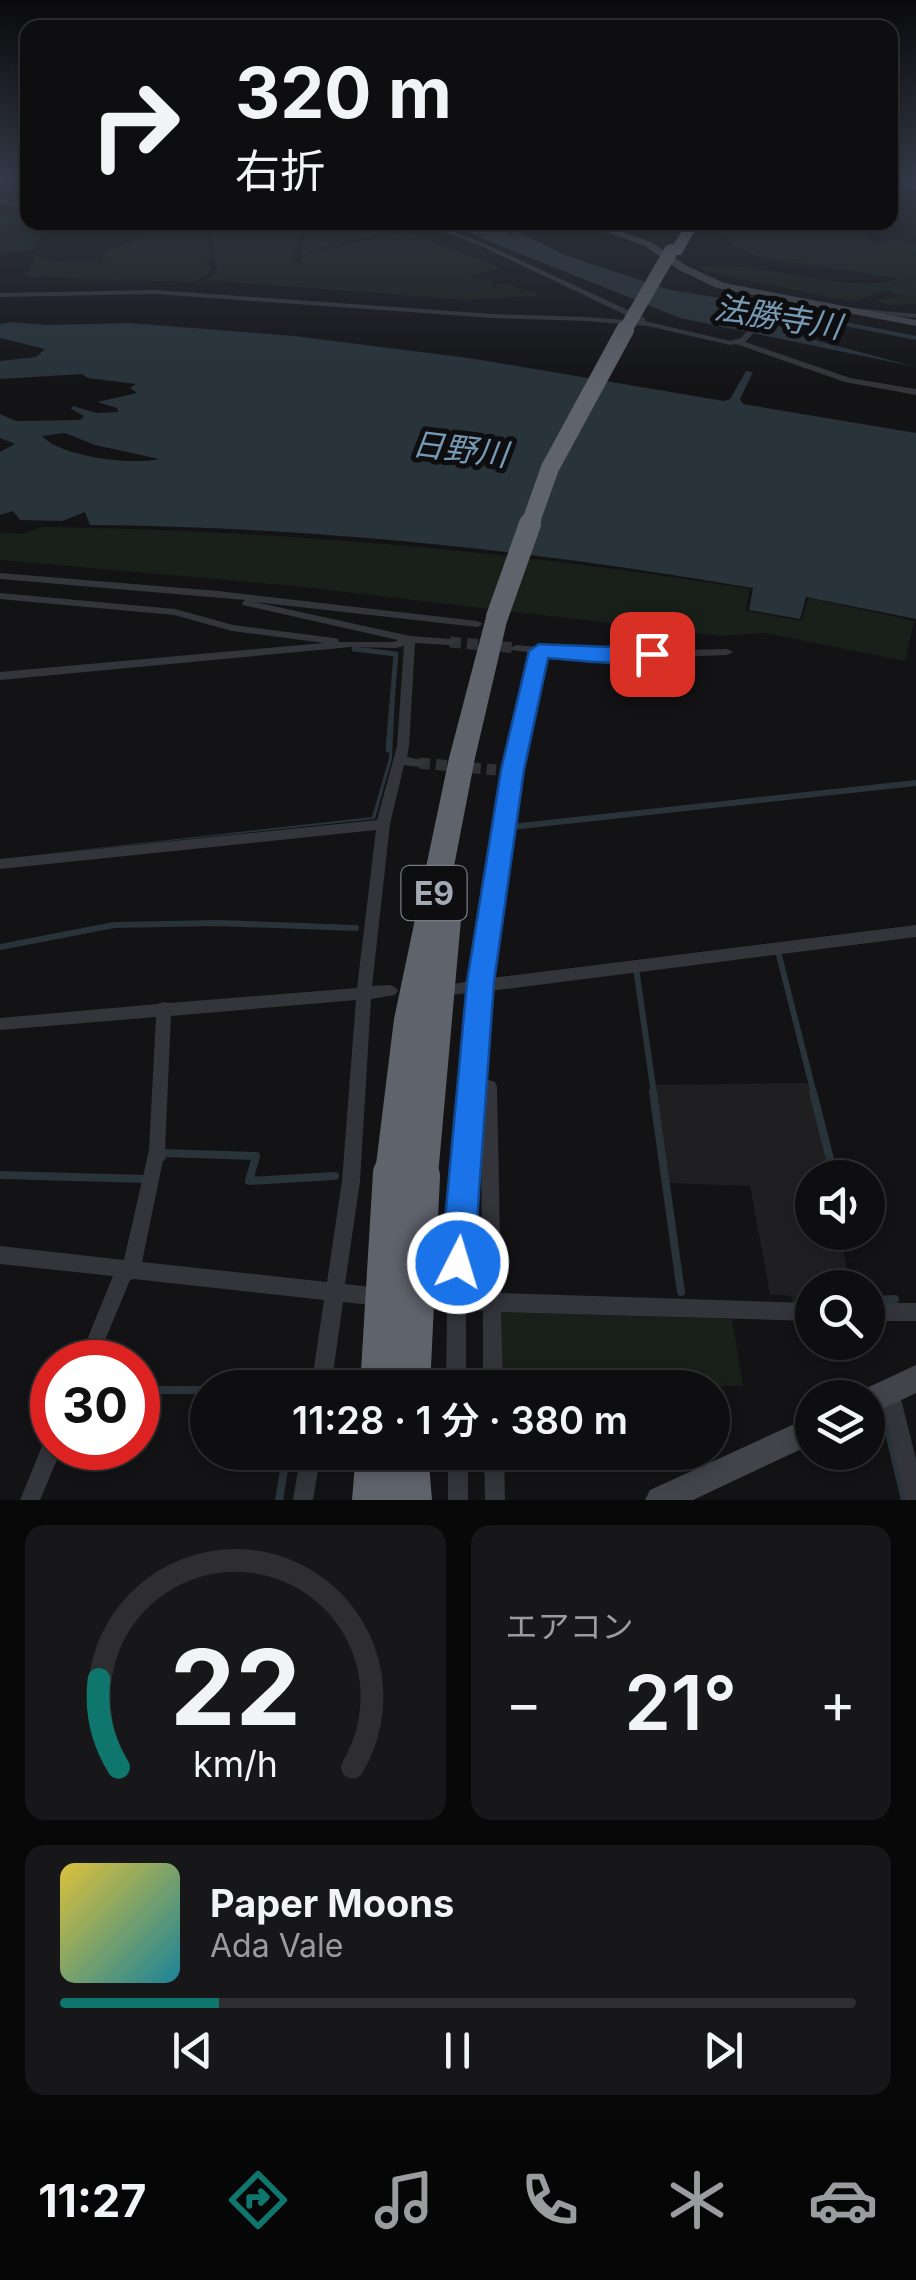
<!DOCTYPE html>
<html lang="ja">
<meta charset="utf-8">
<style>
:root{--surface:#0e0e10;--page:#171719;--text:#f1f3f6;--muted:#9b9c9f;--line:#2e2e30;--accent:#0f766e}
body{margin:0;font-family:Inter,"Noto Sans JP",sans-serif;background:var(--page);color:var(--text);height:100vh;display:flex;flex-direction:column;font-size:38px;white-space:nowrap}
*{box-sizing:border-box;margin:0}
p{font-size:32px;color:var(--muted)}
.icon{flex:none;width:55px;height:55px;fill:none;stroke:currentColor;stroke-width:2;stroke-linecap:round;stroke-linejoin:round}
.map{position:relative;height:1500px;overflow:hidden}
.drawer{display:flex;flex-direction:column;gap:25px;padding:25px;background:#080809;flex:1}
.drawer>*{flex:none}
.hud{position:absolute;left:20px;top:20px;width:878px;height:210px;border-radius:20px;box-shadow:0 5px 15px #0003,0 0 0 2px var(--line);background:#0e0e10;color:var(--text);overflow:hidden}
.fabs{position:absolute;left:795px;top:1160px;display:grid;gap:20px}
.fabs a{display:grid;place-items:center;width:90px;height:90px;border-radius:50%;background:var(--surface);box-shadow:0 5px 15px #0003,0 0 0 2px var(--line);font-size:50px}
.speed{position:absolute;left:30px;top:1340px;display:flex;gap:20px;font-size:50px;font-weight:700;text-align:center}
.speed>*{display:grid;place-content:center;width:130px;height:130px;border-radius:50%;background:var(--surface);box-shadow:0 5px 15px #0003,0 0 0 2px var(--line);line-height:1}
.speed .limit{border:15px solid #d22;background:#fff;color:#111}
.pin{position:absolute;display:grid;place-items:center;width:85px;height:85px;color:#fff;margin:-42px;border-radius:20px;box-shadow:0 5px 15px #0006}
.me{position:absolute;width:110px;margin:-55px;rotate:5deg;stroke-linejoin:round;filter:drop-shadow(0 0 8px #0008)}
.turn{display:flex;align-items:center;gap:35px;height:210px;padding:0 50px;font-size:45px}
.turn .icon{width:130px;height:130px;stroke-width:2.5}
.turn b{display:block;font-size:70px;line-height:85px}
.big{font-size:75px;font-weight:600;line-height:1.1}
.drawer .card{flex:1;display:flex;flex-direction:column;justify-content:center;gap:15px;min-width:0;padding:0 35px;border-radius:20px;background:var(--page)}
.drawer .dial{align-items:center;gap:0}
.dial svg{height:260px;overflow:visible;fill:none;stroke:var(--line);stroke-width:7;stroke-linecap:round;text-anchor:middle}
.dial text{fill:var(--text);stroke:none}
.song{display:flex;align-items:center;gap:30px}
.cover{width:120px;height:120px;border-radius:15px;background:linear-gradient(135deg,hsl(50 70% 55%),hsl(190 70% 35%))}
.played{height:10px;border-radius:5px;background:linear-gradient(90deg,var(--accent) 20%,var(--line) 20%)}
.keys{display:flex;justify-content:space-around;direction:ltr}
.heat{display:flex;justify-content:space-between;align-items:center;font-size:55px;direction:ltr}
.drawer .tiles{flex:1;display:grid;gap:25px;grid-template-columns:1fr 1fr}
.card:last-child{grid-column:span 2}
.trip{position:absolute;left:190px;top:1370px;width:540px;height:100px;border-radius:50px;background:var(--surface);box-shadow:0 5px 15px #0003,0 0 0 2px var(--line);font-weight:600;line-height:100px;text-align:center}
.menu{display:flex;height:160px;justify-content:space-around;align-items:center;background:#060606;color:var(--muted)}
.menu .icon{width:70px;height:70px}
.menu .active{color:var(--accent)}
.menu b{font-size:45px;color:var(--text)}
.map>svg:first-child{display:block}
.built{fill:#1f1f22}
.green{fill:#19201a}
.water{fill:#28333a;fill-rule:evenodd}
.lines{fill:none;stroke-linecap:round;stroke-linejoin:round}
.stream-far2{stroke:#28333a;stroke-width:5}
.stream-far1{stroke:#28333a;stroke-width:6}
.stream{stroke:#28333a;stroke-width:8}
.street-tunnel{stroke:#303135;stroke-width:11;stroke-dasharray:11 6;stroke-linecap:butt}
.street{fill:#34353a;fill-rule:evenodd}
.secondary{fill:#42444a;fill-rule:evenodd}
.highway{fill:#5f636c;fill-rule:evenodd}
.highway-bridge-far3{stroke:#5f636c;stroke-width:14}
.highway-bridge-far2{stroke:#5f636c;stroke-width:18}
.highway-bridge-far1{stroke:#5f636c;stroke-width:22}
.highway-bridge{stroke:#5f636c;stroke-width:38}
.route{fill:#1a73e8;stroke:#114b97;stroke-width:2.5}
.labels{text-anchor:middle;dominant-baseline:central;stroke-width:10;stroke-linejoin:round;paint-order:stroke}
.far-water-label{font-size:32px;font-style:italic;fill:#779bb5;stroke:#0e0e10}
.shield{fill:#0e0e10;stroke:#767b84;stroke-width:2.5}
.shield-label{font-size:32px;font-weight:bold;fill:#a3aab6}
</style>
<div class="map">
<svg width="916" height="1500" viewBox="0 0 916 1500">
<rect width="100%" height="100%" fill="#131315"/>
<path class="built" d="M808 1083 831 1177 812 1178V1232L839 1233 851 1287 812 1288V1303H793L791 1296 770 1294 750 1186 669 1183 655 1085Z"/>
<path class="green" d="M27 211 28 222 48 223 34 250 0 254V214Z
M304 222 291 262 302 263 299 256 405 231 500 268 469 277 494 281 491 289 502 283 545 295 469 300 206 280 217 273 210 223H235C256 242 281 222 304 222Z
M145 223 167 229 207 223 210 260 205 263 212 266 211 271 194 282 24 277 36 257 52 261 106 262 102 258 108 249C135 245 139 233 162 231L146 229Z
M307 223H387L401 229 300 254Z
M718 223H841L862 232 872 244C897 241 886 232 916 246V304L889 305 875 300 900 296C883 285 874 296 857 300 851 302 844 299 838 299L704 271 700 267C753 258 858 298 899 278L760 258 733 245Z
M42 527C280 530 515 551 750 589L745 611 802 621 808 598 914 621 905 661 765 633 722 636 295 586 0 560V533L22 534Z
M499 1312 732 1319 743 1386 498 1387Z"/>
<path class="water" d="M460 223H488L516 237 506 226 567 256 670 290 740 301 749 298 750 304 780 305 786 310 916 336V340L840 325 814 328 821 333 807 338 916 367 680 318 474 235Z
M12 322 45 325 130 323 294 336 469 358 724 401 730 399 746 371 753 372 740 399 743 404 916 433V619L806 597 800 619 749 610 753 588C533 550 314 527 90 525L85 512 62 521 20 520 13 511 0 515V452L15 444 0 438V414L16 421 80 420 84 416 71 409 73 406 97 413 118 412 117 408 97 402 137 393 130 388 136 384 88 378 82 374 0 379V361L36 357 45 349 0 338V324ZM65 433 95 445 159 459C132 466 59 456 42 436Z
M395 694 392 759 375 819 0 859 372 817 389 758Z"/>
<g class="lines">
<path class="stream-far2" d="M354 649 396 654 388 750"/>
<path class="stream-far1" d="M511 827 916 783
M0 947 114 925 218 923 356 928
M778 951 814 1094
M636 968 654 1094"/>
<path class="stream" d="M653 1092 681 1292
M813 1092 834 1175
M162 1157 163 1153 256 1156 249 1181 335 1176
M0 1175 147 1179
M871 1300 895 1299
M138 1390H208
M885 1416 905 1500
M279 1500 287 1452"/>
<path class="street-tunnel" d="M450 642 516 648
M419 763 496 770"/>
<path class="street" d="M0 199 28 206V210L0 203Z
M418 222H429L483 243 645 318V321L730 341 741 338 779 296H785V300L745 342 850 378 916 389V395L845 382 736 344 730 345 648 326 586 321 493 318 155 294 0 297V293L155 290 493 314 586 317 638 321 479 245Z
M841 307 916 314V318L844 311 840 309Z
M0 573 218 591 477 621 483 624 477 627 255 602 410 636 450 639 456 642 450 645 415 643 409 746 407 757 423 760 425 763 419 767 404 765 390 824 372 986 390 985 395 987 398 991 395 995 371 999 360 1181 345 1284 380 1288 387 1290 389 1297 387 1304 380 1306 343 1302 331 1388H311L324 1300 134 1279 130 1280 96 1362H78L113 1276 0 1264V1246L124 1260 149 1150 156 1017 0 1030V1018L158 1004 164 1002 169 1003 357 988 376 830 0 869V859L377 820 397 746 404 646 396 648 351 647 0 680V672L324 643 232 631 174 615 0 599V593L175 609 233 625 334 638 338 639 339 642H394L398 640 243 605 242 603 245 600 0 579ZM356 1000 342 1181 327 1282 142 1262 165 1150 171 1016Z
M516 645 593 652 727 649 733 652 727 655 593 660 544 654 511 823 491 978 916 925V937L490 991 481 1078 495 1082 497 1087 501 1293 812 1303V1321L501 1312 503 1388H483V1311H466V1388H446L447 1310 420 1309 413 1307 411 1300 413 1293 420 1291 448 1292 455 1183 474 992 453 995 448 993 445 989 448 985 476 980 498 823 533 653 512 650 510 648ZM480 1092H481L482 1293 466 1292Z
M868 1303H916V1321H868Z
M889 1381 896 1384 899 1391 916 1459V1500H906L879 1391 882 1384Z
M52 1436V1448H62L40 1500H20L45 1439Z
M301 1452H321L313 1500H293Z
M448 1452H468V1500H448Z
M484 1452H504L505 1500H485Z"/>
<path class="secondary" d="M890 178 916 184V190L890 183Z
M579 222H594L651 242 687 266 724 283 916 320V326L717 288 679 270 645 246Z
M916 1365V1393L868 1416V1398H856L858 1392Z
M812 1416V1444L693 1500H645L650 1490Z"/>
<path class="highway" d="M687 222H700L681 255H671L669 252Z
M497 610 508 617 475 758 450 887 459 889 463 897 438 1176 433 1187 421 1192 409 1187 406 1181 392 1189 380 1184 375 1173 394 1019 449 758 486 617Z
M356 1452H428L432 1500H352Z"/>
<path class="highway-bridge-far3" d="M624 332 671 251"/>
<path class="highway-bridge-far2" d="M529 527 550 468 625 330"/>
<path class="highway-bridge-far1" d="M497 617 530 524"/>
<path class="highway-bridge" d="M379 1388 392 1173
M411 1388 421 1176"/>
</g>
<linearGradient id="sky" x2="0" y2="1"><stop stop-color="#0a0a0c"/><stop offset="0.46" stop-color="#333946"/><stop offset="1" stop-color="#333946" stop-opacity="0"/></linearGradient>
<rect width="916" height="388" fill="url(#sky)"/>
<path class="route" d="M539 644C561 646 654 646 663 654 644 670 574 660 548 658L524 770 494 982 474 1263 469 1274 458 1279 446 1274 441 1263 467 982 501 770 529 651Z"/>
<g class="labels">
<g class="far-water-label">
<text transform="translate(778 317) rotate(9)">法勝寺川</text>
<text transform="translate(460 449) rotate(7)">日野川</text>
</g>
<rect class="shield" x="401.5" y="866" width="65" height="54" rx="8"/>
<g class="shield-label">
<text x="434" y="893">E9</text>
</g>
</g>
</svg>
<div class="fabs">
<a><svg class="icon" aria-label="sound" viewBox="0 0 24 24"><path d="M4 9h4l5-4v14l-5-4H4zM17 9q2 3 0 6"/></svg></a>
<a><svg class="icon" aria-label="search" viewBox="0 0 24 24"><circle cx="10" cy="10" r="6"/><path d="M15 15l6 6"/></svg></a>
<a><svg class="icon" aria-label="layers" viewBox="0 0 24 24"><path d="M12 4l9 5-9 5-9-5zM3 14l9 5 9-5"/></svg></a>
</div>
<div class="speed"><div class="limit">30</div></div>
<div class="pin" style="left:652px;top:654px;background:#d93025"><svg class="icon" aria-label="arrive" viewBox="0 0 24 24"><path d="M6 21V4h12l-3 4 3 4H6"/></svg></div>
<svg class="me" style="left:458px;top:1263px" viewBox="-20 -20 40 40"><circle r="17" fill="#1a73e8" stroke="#fff" stroke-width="3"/><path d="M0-11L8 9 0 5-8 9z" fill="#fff"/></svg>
<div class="trip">11:28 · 1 分 · 380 m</div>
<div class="hud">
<div class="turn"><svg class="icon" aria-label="right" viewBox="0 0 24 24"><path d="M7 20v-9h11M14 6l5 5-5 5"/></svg><div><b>320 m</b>右折</div></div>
</div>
</div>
<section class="drawer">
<div class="tiles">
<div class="card dial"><svg viewBox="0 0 100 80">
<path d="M14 69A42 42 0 1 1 86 69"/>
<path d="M14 69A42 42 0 0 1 8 42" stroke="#0f766e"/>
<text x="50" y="56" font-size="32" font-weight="700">22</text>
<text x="50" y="72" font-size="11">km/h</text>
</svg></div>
<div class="card"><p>エアコン</p>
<div class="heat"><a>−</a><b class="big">21°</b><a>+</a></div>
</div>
<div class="card">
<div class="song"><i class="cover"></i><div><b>Paper Moons</b><p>Ada Vale</p></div></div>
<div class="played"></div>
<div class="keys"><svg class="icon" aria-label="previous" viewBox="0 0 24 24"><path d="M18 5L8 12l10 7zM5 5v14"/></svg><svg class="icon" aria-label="pause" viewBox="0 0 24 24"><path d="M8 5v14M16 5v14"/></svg><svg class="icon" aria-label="next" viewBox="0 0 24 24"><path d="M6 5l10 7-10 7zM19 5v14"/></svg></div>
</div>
</div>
</section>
<nav class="menu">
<b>11:27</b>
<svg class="icon active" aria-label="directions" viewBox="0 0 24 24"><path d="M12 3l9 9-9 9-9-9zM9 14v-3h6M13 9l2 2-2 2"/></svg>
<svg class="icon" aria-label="music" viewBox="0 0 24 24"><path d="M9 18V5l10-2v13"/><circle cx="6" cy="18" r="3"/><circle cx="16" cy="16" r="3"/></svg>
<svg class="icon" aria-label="phone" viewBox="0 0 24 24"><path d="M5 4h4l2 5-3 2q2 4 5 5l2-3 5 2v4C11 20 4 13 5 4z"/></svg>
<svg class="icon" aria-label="climate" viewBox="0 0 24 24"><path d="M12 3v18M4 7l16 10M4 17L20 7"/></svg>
<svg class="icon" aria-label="car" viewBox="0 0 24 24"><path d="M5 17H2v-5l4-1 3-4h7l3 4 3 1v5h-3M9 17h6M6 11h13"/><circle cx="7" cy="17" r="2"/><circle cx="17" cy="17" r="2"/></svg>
</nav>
